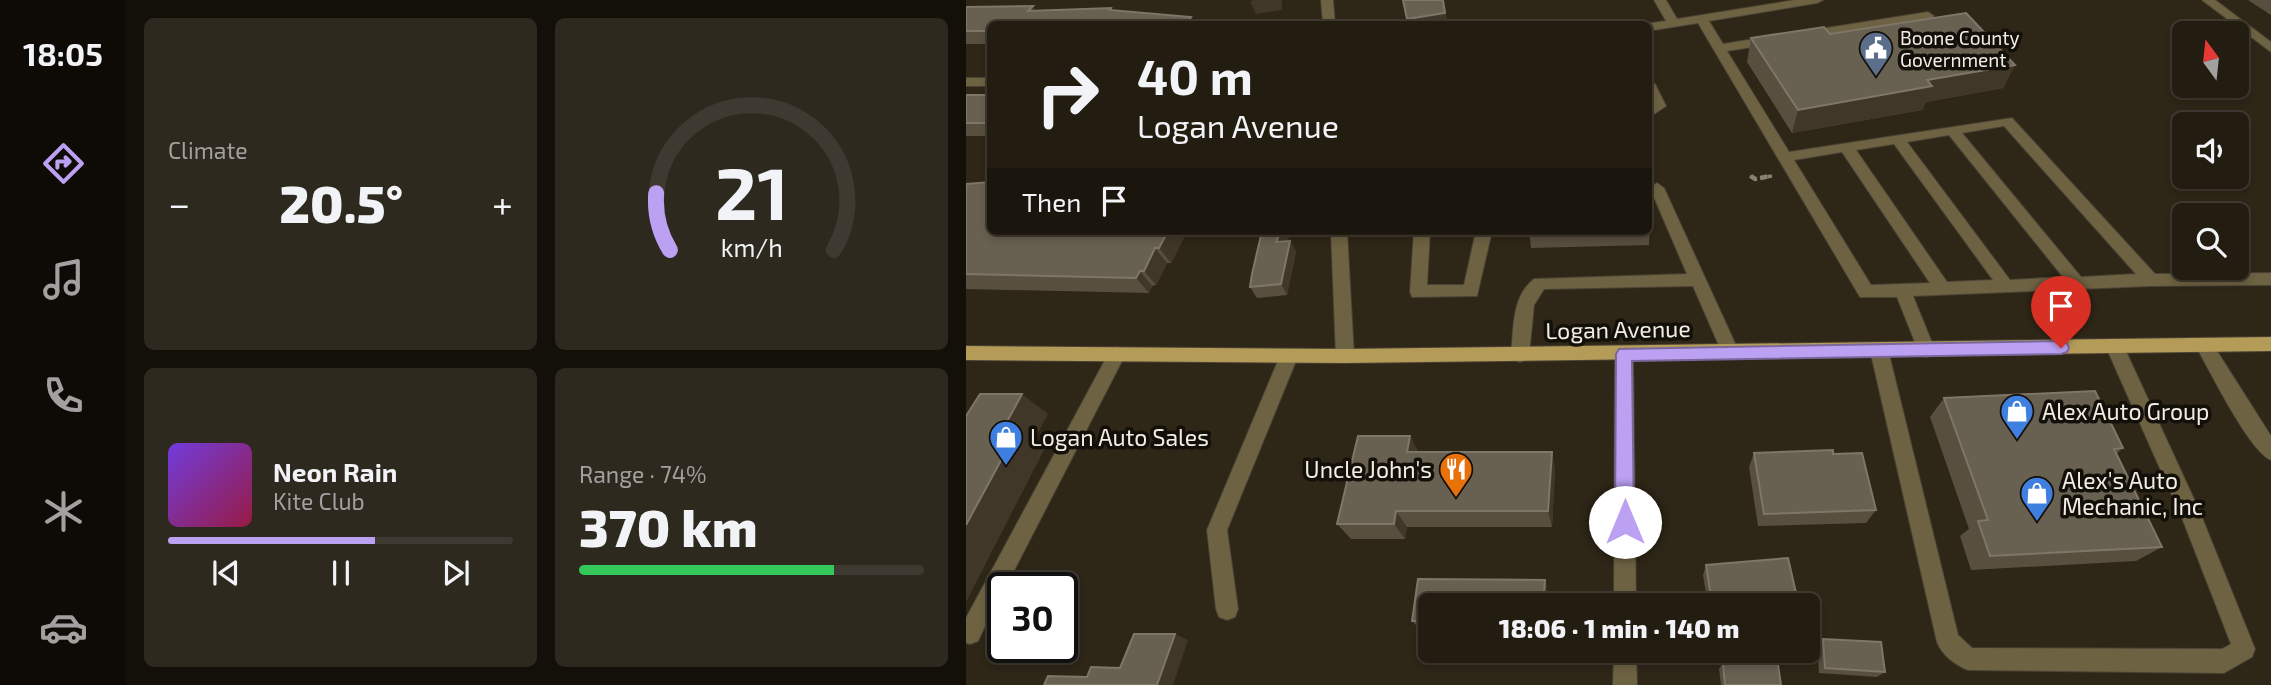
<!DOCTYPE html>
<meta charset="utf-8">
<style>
:root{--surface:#221c11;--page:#2e291f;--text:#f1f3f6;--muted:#a2a19f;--line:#3f3a31;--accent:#bca0f2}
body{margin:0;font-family:"Exo 2",sans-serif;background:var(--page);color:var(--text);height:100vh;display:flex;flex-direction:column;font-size:26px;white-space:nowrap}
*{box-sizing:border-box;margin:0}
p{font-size:23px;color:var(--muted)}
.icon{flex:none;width:38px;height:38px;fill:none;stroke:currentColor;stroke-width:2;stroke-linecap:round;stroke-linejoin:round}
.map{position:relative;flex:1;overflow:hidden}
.side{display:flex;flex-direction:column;gap:18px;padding:18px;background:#130f09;width:840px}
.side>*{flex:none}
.banner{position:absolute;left:21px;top:21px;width:665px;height:214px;border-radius:10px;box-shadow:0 4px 10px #0003,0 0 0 2px var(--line);background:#221c11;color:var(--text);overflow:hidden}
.needle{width:46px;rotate:345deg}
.tools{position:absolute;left:1206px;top:21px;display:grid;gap:14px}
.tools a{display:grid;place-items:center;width:77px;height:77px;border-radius:10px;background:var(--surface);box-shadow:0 4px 10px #0003,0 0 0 2px var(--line);font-size:35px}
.speed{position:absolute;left:21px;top:572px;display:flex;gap:14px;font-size:35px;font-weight:700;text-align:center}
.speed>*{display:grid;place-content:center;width:91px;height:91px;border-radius:50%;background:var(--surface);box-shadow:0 4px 10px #0003,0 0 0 2px var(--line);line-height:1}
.speed .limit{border:4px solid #111;border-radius:10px;background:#fff;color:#111}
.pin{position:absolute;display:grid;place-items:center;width:60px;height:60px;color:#fff;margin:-72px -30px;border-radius:50% 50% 50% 0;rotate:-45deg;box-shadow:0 0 7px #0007}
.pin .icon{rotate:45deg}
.me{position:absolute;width:77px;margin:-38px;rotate:0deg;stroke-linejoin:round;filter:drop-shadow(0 0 5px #0008)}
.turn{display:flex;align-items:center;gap:24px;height:147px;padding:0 35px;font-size:32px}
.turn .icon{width:91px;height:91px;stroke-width:2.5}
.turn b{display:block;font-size:49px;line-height:60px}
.then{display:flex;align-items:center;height:66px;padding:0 35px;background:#0003;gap:14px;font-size:26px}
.big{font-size:52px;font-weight:800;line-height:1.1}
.side .card{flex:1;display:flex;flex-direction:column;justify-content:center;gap:10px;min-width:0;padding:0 24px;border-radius:10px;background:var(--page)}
.side .dial{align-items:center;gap:0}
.dial svg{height:182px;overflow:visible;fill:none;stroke:var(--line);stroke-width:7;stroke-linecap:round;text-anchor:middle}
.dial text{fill:var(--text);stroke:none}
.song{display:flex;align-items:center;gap:21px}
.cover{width:84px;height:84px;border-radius:10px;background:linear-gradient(135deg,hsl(260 70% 55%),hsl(340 70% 35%))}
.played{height:7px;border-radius:4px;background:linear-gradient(90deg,var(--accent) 60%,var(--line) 60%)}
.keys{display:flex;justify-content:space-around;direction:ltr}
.heat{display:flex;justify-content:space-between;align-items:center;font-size:38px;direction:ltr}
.charge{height:10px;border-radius:5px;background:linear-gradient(90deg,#34c759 74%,var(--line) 0)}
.side .tiles{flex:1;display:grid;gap:18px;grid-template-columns:repeat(2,1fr)}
.trip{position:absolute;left:452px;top:593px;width:402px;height:70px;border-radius:10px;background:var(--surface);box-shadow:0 4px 10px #0003,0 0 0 2px var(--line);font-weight:800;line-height:70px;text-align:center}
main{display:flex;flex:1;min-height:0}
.tabs{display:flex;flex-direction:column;width:126px;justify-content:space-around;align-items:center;background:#0e0b07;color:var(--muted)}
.tabs .icon{width:49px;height:49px}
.tabs .current{color:var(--accent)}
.tabs b{font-size:32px;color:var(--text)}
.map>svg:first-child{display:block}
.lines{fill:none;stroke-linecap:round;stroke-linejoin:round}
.minor-casing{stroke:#4a4234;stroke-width:2}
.major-casing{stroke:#4a4234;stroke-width:2}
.path-far1{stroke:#878073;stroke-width:3.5;stroke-dasharray:5 2.5;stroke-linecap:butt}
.path{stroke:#878073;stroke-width:4.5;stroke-dasharray:7 3.5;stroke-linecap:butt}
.minor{fill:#6d6242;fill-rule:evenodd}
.major{fill:#b49b58;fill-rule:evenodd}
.wall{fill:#584f3f}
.shaded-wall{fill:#403728}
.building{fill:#686051;stroke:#7e7668;stroke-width:2}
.route{fill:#bca0f2;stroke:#7a689d;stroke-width:2}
.labels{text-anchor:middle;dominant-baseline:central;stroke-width:7;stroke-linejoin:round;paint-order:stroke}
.far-poi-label{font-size:19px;fill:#f3ede4;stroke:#130f09;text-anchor:start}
.street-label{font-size:23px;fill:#f3ede4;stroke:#130f09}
.poi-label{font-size:23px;fill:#f3ede4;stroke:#130f09;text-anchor:start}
</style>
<main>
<nav class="tabs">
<b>18:05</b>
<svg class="icon current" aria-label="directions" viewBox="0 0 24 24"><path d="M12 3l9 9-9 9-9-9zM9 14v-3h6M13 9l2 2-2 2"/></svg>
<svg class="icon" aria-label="music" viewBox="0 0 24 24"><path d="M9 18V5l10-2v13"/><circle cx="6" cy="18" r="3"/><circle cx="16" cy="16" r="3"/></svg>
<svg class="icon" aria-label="phone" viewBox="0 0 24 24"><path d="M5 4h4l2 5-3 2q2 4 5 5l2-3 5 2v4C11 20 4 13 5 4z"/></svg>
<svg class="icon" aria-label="climate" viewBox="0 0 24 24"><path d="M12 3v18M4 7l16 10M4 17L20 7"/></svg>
<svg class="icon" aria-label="car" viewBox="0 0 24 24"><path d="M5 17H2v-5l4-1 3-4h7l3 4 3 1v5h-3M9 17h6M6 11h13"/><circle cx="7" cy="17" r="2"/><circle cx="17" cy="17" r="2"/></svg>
</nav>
<section class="side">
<div class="tiles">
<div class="card"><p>Climate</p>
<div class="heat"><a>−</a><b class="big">20.5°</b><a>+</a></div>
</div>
<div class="card dial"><svg viewBox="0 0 100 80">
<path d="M14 69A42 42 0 1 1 86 69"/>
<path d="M14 69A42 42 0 0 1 8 44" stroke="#bca0f2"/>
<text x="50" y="56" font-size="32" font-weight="700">21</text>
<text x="50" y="72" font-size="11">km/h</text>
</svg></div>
<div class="card">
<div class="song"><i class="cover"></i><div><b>Neon Rain</b><p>Kite Club</p></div></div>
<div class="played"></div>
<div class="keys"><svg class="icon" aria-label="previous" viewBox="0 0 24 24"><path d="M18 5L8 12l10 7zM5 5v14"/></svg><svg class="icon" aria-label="pause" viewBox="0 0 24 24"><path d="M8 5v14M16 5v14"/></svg><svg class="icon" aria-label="next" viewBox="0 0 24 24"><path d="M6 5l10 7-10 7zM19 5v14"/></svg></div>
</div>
<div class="card"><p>Range · 74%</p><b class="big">370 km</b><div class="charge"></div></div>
</div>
</section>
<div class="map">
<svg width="1305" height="685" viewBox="0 0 1305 685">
<rect width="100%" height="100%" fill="#2e2617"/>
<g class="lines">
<defs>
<path id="minor" d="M355 0H367L369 24H357Z
M688 0H700L711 19 829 0H857L851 3 743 21 757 44 806 36 812 40 806 44 761 51 823 152 1046 118 1189 274 1305 273V285L1185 286 947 296 969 350 966 355 960 357 954 355 931 297H894L732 23 682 31V24H678L700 21ZM1038 126 1170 274 1115 277 996 133ZM983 135 1097 277 1044 280 941 142ZM928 144 1027 280 981 282 890 150ZM876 152 964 283 905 285 828 160Z
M1236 0H1249L1305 42V52Z
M962 12 968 16 966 19 841 39 835 35 841 31Z
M0 78H24V86H0Z
M682 80 689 84 700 106 682 118V107L686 105 682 98Z
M691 183 698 188 773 352 770 357 764 359 758 357 727 286 578 289 568 305 563 355 560 360 554 362 548 360 545 355C548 329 545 297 568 279L721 274 684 188Z
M365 231H381L388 356 385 361 379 363 373 361 370 356Z
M448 231H464L461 285H498L510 231H526L511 296 446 297 444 292Z
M1238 338 1244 340 1305 436V460C1284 452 1245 373 1232 350L1229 345 1232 340Z
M1149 340 1155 342 1158 347 1233 510 1289 649 1286 657 1258 673 1002 670C989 665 976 655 971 642L904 350 907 345 913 343 919 345 922 350 992 635 1006 648 1256 649 1265 644 1216 518 1140 347 1143 342Z
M151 347 157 349 160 354 157 359 39 588H37L12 641 4 644 0 643V618L145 349Z
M658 347 664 349 667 354 670 606H648L649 354 652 349Z
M323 349 329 351 332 356 261 530 272 609 269 617 261 620 253 617 250 609 241 530 314 356 317 351Z
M648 651H670L671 685H647Z"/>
<path id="major" d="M1305 337V351L379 363 0 360V346L379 349Z"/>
</defs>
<use href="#minor" class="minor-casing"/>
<use href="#major" class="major-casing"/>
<path class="path-far1" d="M784 176 787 178
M794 178 806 176"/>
<path class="path" d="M785 176 789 179 804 176"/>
<use href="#minor" class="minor"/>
<use href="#major" class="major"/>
</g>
<path class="wall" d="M1282 0H1305V15Z
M0 7 71 11H147L225 17 229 24H24V44H0Z
M864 34 1049 65 1037 88 960 102 956 110 826 133 781 62 785 38Z
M0 95H24V136H0Z
M0 184 82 232 221 231 205 263H201L190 285 186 286 183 293 0 289Z
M682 198 684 220 683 245 565 248 563 231H682Z
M296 231H326L321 241H324L330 252 321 295 291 298 284 287Z
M978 398 1157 448 1150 454 1196 547 1170 561 1005 570 994 536 1003 529 964 417Z
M453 452H586L589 470 586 527H441L439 539H385L371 524Z
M788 453 867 454 910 510 900 523 792 526 783 467Z
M740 565 833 606H742L737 575Z
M452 579 579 580 581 587 580 606H464V627H452L446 621Z
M857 639 919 672 911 677 853 673 851 645Z
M760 651H810L815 685H755L753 669 757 663H762Z"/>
<path class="shaded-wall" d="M289 0H316V10L290 14 284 1Z
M477 0 482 24H442L441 19Z
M67 6 76 19 62 11Z
M225 17 229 24H220Z
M1049 65 1037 88 960 102 956 110 826 133 832 110 961 80Z
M202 231H221L205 263 193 248Z
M315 231H326L316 253 310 242Z
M324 241 330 252 321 295 315 284Z
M189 248 201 263 190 285 178 271Z
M174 271 186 286 183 293 170 278Z
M56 394 82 414 67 442 78 450 0 602V525L36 431Z
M444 436 454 454 441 452Z
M586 452 589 470 586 527 582 511Z
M430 511 441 527 439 539 428 524Z
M579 580 581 587 580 606H577Z
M209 634 222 640 207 685H191Z"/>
<path class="building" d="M437 0H477L479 13 441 19Z
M67 6 62 11 145 8 144 10 225 17 220 24H24V31H0V7Z
M1000 13 1049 65 961 80 966 86 832 110 785 38 858 27 864 34Z
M0 95H24V123H0Z
M24 182V231H57L56 232 202 231 193 248H189L178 271H174L170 278 0 274V184Z
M682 198 684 220H682Z
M296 231H315L310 242 324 241 315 284 284 287 286 274Z
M1129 391 1157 448 1148 449 1196 547 1024 556 1012 521 1022 520 978 398Z
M14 394H56L36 431H51L0 525V416Z
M392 436H444L441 452H586L582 511H430L428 524H371Z
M867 450V454L896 453 910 510 798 514 788 453Z
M822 558 833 606H757V603H746L740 565Z
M452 579 579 580 577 606H464V621H446Z
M168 634H209L191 685H78L82 676 121 677 125 667 154 668Z
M857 639 915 642 919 672 859 668Z
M765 651H810L815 685H759L757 663 767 662Z"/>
<path class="route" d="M1095 341 1101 343 1103 348 1101 352 1095 354 666 361 668 522 665 528 659 531 652 528 649 522 650 354 653 349Z"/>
<defs>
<symbol id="civic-pin" viewBox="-11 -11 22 30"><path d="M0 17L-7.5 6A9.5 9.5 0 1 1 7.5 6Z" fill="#5c6f8a" stroke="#130f09"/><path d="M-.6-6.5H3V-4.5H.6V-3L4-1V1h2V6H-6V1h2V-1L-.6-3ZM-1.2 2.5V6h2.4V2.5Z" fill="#fff"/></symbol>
<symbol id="shop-pin" viewBox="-11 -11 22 30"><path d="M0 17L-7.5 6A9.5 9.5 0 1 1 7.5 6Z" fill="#3f7fe0" stroke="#130f09"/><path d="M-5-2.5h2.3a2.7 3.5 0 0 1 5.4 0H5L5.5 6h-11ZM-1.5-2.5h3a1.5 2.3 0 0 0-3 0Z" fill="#fff"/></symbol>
<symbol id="restaurant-pin" viewBox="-11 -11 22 30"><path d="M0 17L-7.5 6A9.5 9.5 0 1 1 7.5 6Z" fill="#e8710a" stroke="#130f09"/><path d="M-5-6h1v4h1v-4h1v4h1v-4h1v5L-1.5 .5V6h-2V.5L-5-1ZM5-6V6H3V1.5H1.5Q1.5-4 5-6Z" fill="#fff"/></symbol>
</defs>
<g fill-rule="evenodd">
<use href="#civic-pin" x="891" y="29" width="38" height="52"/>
<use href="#shop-pin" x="1032" y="392" width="38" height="52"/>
<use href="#shop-pin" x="21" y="418" width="38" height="52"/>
<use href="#restaurant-pin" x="471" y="450" width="38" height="52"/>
<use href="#shop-pin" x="1052" y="474" width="38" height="52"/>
</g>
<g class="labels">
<g class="far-poi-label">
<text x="934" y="37">Boone County<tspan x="934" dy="22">Government</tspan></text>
</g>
<g class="street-label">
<text transform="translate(652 329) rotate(-1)">Logan Avenue</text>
</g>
<g class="poi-label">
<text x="1076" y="411">Alex Auto Group</text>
<text x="64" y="437">Logan Auto Sales</text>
<text x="466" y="469" text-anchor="end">Uncle John's</text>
<text x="1096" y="480">Alex's Auto<tspan x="1096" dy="26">Mechanic, Inc</tspan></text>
</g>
</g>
</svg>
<div class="tools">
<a><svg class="needle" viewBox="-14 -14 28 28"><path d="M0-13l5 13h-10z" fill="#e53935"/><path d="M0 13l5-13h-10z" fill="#a2a19f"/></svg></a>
<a><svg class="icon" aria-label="sound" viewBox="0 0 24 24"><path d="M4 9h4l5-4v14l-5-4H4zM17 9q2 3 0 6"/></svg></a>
<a><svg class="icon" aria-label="search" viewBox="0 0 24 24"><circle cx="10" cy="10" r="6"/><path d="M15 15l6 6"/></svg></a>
</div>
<div class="speed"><div class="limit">30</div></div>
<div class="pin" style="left:1095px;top:348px;background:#d93025"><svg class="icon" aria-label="arrive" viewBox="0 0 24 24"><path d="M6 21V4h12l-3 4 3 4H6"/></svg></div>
<svg class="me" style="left:659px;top:522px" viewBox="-20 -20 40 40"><circle r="19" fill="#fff"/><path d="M0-13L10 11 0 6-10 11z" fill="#bca0f2"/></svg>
<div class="trip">18:06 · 1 min · 140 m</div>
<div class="banner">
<div class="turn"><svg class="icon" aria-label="right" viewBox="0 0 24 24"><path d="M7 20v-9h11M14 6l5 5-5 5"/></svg><div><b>40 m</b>Logan Avenue</div></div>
<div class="then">Then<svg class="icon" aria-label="arrive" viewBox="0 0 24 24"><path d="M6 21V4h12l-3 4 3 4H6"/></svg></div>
</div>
</div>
</main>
